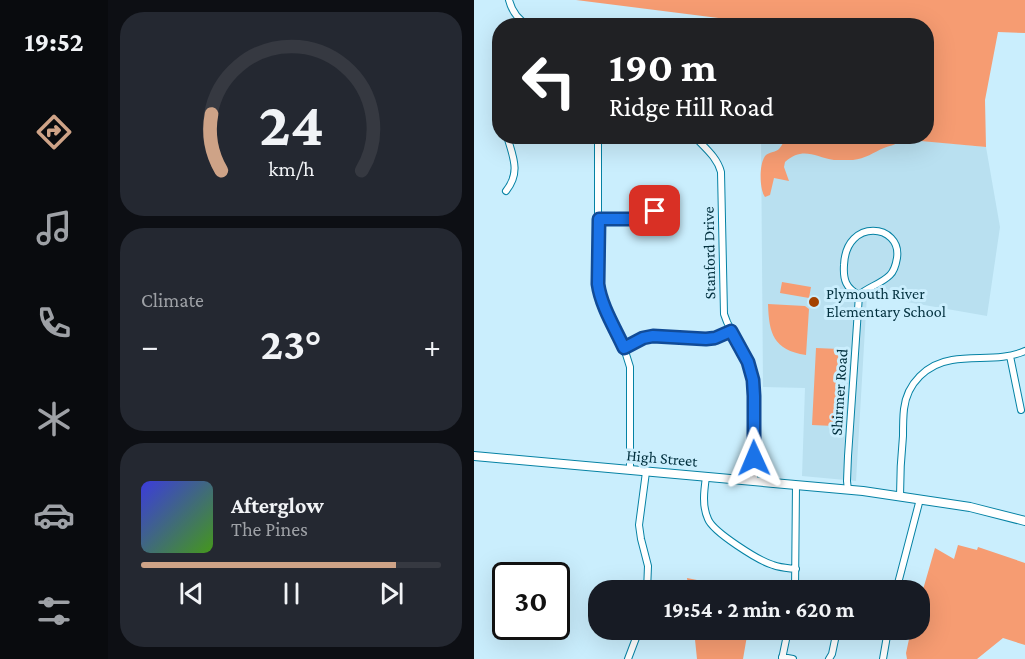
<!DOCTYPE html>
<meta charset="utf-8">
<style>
:root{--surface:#171b24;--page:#242831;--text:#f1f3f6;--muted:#9ea1a6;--line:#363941;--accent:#cea387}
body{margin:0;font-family:"Crimson Pro",serif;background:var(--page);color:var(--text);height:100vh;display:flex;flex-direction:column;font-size:22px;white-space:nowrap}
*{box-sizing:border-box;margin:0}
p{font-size:20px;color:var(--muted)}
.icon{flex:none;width:33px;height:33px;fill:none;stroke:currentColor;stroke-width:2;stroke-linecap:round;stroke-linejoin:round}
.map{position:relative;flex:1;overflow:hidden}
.sheet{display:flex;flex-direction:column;gap:12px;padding:12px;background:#0d0f14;width:366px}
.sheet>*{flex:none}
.guide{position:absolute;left:18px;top:18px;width:442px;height:126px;border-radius:24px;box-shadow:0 6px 24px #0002;background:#202124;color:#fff;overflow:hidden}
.speed{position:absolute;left:18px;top:562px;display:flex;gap:12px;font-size:30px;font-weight:700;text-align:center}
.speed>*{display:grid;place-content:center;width:78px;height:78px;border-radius:50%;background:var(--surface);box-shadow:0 6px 24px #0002;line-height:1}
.speed .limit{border:3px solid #111;border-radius:9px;background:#fff;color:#111}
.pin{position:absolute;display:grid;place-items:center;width:51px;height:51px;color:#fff;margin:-26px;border-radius:12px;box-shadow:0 3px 9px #0006}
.me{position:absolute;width:66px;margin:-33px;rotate:359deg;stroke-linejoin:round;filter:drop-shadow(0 0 4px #0008)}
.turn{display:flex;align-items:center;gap:21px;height:126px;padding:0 18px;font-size:27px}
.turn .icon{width:78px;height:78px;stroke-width:2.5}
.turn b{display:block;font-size:42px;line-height:51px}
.big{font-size:45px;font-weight:700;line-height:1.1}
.sheet .card{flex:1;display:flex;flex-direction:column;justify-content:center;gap:9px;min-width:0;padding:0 21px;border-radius:24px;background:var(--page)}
.sheet .dial{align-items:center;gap:0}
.dial svg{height:156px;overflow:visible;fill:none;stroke:var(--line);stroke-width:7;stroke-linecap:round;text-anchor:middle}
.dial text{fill:var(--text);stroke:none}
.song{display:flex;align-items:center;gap:18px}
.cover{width:72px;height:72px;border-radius:9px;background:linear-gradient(135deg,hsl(240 70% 55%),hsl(100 70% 35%))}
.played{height:6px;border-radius:3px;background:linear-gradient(90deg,var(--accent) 85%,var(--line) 85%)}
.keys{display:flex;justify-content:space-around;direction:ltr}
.heat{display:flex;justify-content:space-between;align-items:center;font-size:33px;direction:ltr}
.trip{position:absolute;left:114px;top:580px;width:342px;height:60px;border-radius:24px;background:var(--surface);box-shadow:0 6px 24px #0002;font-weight:700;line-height:60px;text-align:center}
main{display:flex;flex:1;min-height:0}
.dock{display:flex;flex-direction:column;width:108px;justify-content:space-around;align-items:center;background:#090b0e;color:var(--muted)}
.dock .icon{width:42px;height:42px}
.dock .on{color:var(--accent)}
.dock b{font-size:27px;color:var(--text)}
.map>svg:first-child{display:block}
.built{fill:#b9e0f0}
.green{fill:#f69c72}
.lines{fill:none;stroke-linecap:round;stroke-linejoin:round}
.street-casing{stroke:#0582a4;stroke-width:8}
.secondary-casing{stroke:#0582a4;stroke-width:10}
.street{stroke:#fff;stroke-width:6}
.secondary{stroke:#fff;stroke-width:8}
.route-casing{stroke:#114b97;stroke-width:15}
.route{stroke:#1a73e8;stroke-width:10}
.poi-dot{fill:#a44200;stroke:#caeefd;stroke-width:2}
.labels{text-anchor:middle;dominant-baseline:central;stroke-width:6;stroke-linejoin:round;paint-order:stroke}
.street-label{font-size:16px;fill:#02303e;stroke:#caeefd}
.poi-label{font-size:16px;fill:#02303e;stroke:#caeefd;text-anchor:start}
</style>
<main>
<nav class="dock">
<b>19:52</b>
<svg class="icon on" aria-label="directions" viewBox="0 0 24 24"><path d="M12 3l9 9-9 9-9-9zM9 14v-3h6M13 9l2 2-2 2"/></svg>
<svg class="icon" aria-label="music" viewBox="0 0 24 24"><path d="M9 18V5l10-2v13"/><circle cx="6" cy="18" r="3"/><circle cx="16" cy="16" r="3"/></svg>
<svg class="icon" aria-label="phone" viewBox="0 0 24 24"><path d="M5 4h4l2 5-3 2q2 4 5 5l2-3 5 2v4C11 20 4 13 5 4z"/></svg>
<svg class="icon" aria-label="climate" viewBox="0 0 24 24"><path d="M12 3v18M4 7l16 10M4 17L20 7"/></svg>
<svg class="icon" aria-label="car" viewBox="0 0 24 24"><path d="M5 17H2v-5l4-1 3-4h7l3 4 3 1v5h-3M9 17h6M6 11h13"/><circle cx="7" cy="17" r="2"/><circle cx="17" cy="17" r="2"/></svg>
<svg class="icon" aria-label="filters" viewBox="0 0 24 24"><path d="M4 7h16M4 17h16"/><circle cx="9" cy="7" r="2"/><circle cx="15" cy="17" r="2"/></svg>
</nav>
<section class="sheet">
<div class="card dial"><svg viewBox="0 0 100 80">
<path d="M14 69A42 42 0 1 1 86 69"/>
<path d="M14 69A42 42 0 0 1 9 40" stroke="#cea387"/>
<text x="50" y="56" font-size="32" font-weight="700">24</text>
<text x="50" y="72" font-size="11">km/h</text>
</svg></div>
<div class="card"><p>Climate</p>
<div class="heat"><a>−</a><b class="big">23°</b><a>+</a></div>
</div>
<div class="card">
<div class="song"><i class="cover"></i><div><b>Afterglow</b><p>The Pines</p></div></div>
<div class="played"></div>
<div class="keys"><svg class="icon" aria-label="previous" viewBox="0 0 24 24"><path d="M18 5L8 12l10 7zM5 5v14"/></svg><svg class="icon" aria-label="pause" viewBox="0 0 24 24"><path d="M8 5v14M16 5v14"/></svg><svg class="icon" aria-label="next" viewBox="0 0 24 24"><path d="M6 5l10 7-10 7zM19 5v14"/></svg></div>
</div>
</section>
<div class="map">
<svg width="551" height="659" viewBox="0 0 551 659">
<rect width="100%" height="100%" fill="#caeefd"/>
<path class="built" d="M403 136 512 147 526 227 513 316 393 295 382 481 328 476 331 388 289 387 287 137Z"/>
<path class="green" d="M102 0H551V33L524 32 511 100 512 147 425 139C422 146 417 145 410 148 400 152 391 159 379 160 373 160 366 160 360 160 341 157 329 146 311 162L310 167 315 181 300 178 296 195 291 197C285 189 285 162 292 155 296 152 302 152 305 149 308 146 310 140 313 137L453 136V26L285 25 284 23Z
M308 282 337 287 335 298 306 293Z
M294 304 331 306 335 309 332 355C299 350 295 333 294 304Z
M342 348 365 349 360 426 338 425Z
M484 545 503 550 504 547 551 563V645L529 638 503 659H433L432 653 437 630H446V600L461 548 480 559Z
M213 578 278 591H215Z
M220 630H274L269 659H223Z"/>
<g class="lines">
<defs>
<path id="street" d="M35 0C38 12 44 20 55 26
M26 92V94
M124 136V284L125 292 150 348 156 367V470
M220 136C231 148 243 157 247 172L250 314 253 322 274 362 279 380 280 396V481
M32 191C47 172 39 157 33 136
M125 219C144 219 165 223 181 211
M150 348 169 338 179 336 232 340 241 338 257 331
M536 356 547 410
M172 472 165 525 167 539 174 566 173 591
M232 477C230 491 228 506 234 519 239 532 285 561 299 565 307 568 314 568 322 569
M374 490 373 481 374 456 385 295C394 287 407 284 416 275 420 271 422 264 423 258 428 224 372 217 370 265 369 280 372 288 385 295
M426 496C426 476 427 456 429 436 429 427 429 418 430 409 433 383 453 364 478 360 503 356 528 361 551 351
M321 591 322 485
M422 591 446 499
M308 657 319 659
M154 659 165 630
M308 659 314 630
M355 659 358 654 363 630
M409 659 414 630"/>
<path id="secondary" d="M0 456 389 491 496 507 551 521"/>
</defs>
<use href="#street" class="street-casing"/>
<use href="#secondary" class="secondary-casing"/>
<use href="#street" class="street"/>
<use href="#secondary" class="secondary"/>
</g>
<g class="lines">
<defs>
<path id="route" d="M181 211 170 218 165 219H125L124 284C127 306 141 328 150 348L169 338 179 336 232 339 241 338 257 331 274 362 279 380 280 396V458"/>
</defs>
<use href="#route" class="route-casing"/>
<use href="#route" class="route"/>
</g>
<circle class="poi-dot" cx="340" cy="302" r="6"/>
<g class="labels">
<g class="street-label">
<text transform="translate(235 253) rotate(-91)">Stanford Drive</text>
<text transform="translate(365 392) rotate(-86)">Shirmer Road</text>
<text transform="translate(188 458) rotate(5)">High Street</text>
</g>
<g class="poi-label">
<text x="352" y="293">Plymouth River<tspan x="352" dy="18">Elementary School</tspan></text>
</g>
</g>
</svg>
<div class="speed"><div class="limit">30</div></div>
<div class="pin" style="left:181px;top:211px;background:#d93025"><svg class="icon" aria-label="arrive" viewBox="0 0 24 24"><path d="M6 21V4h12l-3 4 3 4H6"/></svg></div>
<svg class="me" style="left:280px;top:458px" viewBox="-20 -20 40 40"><path d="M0-17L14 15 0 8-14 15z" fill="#1a73e8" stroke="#fff" stroke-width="4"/></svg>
<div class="trip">19:54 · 2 min · 620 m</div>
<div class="guide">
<div class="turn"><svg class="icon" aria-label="left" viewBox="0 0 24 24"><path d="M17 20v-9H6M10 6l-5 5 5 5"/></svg><div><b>190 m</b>Ridge Hill Road</div></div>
</div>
</div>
</main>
